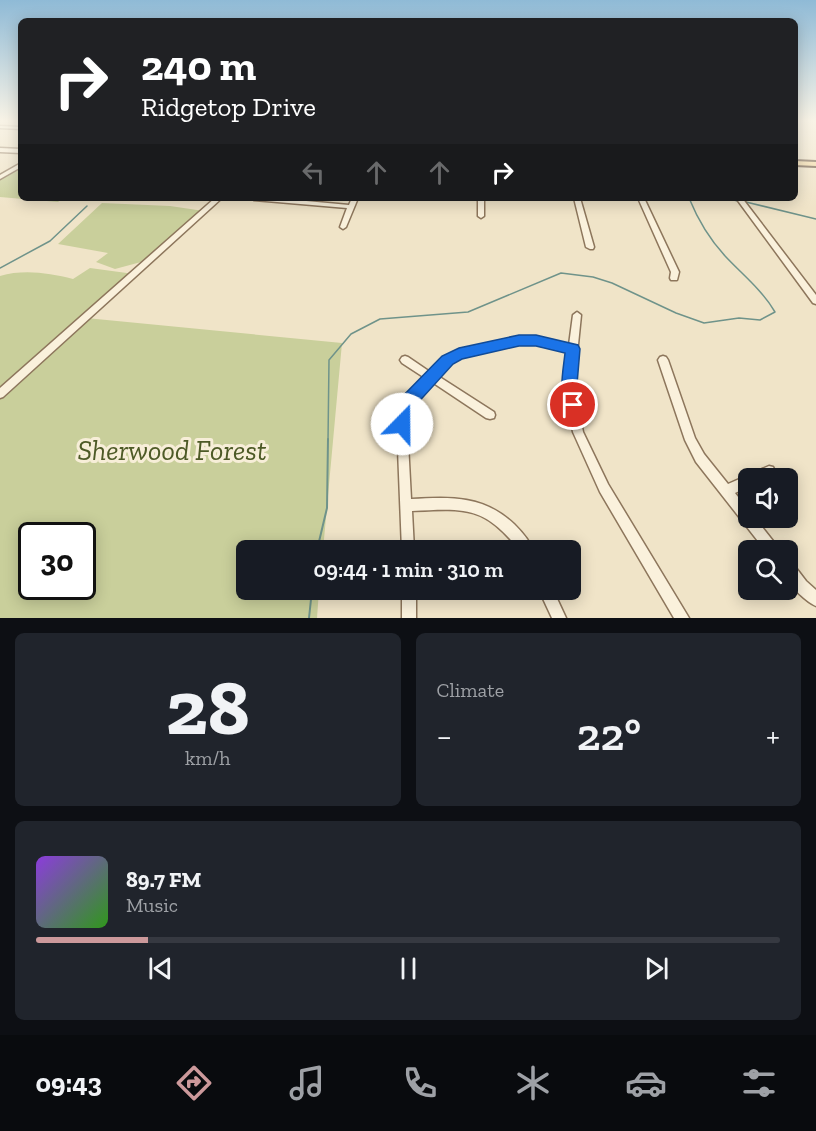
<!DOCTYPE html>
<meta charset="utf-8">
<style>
:root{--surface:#171b24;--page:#20242c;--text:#f1f3f6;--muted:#9ea1a6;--line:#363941;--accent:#cc999b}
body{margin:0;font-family:"Zilla Slab",serif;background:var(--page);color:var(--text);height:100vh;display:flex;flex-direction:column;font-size:22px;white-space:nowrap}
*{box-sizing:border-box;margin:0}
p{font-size:20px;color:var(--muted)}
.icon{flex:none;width:33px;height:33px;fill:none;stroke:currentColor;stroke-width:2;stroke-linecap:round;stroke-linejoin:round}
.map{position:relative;height:618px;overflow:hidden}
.panel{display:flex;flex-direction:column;gap:15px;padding:15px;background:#0d0f14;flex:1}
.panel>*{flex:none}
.banner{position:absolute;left:18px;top:18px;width:780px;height:183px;border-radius:9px;box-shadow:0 3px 15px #0003;background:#202124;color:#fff;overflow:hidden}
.controls{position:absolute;left:738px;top:468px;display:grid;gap:12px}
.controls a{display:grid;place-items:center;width:60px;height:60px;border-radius:9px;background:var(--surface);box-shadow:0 3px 15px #0003;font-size:30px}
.speed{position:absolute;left:18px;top:522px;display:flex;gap:12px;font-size:30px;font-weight:700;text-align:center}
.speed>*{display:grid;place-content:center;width:78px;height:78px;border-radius:50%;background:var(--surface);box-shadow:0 3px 15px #0003;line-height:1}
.speed .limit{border:3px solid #111;border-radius:9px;background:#fff;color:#111}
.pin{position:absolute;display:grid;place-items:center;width:51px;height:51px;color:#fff;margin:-26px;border:3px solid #fff;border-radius:50%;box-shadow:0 2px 6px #0007}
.me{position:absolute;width:66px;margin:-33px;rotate:22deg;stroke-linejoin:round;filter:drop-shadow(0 0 4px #0008)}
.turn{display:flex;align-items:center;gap:21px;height:126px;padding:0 24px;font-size:27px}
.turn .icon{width:78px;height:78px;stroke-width:2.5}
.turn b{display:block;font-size:42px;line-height:51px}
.lanes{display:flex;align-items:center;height:57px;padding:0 24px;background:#0003;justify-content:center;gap:30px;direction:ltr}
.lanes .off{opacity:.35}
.big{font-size:45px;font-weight:600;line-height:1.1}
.panel .tile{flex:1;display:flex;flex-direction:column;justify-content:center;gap:9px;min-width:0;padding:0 21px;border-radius:9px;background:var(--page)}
.panel .dial{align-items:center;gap:0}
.dial b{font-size:78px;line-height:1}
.song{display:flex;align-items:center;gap:18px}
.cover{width:72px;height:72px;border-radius:9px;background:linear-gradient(135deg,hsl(270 70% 55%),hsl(110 70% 35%))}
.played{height:6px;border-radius:3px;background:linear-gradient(90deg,var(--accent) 15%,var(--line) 15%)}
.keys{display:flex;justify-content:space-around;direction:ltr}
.heat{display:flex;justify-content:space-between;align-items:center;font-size:33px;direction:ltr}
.panel .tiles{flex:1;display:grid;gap:15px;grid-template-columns:1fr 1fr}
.tile:last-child{grid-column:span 2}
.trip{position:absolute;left:236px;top:540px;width:345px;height:60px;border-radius:9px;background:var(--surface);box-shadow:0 3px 15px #0003;font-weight:600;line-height:60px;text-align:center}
.tabs{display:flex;height:96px;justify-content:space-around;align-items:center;background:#090b0e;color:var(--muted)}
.tabs .icon{width:42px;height:42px}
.tabs .active{color:var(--accent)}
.tabs b{font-size:27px;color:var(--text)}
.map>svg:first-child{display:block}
.green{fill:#c9cf9b;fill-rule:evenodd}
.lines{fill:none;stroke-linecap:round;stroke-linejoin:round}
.stream-far1{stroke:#6f938a;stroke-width:1.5}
.stream{stroke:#6f938a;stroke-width:2}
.minor-casing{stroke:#8d765c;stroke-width:3}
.major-casing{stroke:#5b4430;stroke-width:4}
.minor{fill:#faf1dc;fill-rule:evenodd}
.major{fill:#f3d9a0;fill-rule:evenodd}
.route{fill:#1a73e8;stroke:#114b97;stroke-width:1.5}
.labels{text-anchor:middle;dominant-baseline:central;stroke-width:6;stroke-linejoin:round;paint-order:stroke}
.near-park-label{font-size:28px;font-style:italic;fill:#4d5a26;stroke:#f7eed8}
</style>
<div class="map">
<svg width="816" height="618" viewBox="0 0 816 618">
<rect width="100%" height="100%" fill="#f0e4c8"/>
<path class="green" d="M21 165V198H63L58 202 0 197V177Z
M102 203 170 206 204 211 141 262 115 269 96 262 108 253 58 244Z
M90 268 134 274 86 318 342 343 323 550H246V590H319L317 618H0V276C24 269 49 273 73 279ZM32 536H82V586H32Z"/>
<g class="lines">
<path class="stream-far1" d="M724 198 738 201
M746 202 816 219
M0 268 50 241 87 206
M328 441 329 360 351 334 380 319 468 312 561 273 593 277 612 283 676 313 704 323 739 318 760 320 775 312C762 290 743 275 726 257 710 240 698 220 689 198"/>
<path class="stream" d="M317 550 327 508 328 439
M309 618 312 590"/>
<defs>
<path id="minor" d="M0 126 21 127V129L0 128Z
M0 148 21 149V153L0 152Z
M21 163V167L0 179V175Z
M215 198H222L3 397 0 398V388Z
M251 198H274L349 205 352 198H358L346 227 343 229 340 227 347 208 254 200Z
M478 198H484V216L481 218 478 216Z
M574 198H580L594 247 593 249H590L586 247Z
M638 198H644L679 272 677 280H671L670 278 671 272Z
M736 198H742L816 295V304L813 303Z
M577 312 581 315 574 384 583 432 608 484 689 618H674L600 492 573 432 564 384 568 352 536 343H518L461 357 450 363 438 376 494 412 495 415 494 418 490 419 486 418 432 382 411 406 407 424 411 499C451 497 483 495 514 524 521 531 530 541 533 550H519C485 506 465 508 412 511L414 550H402L397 424 402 401 425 378 402 363 400 360 402 357 405 356 408 357 430 372 444 357 456 351 518 337H536L569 345 573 315Z
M663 356 666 357 668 360 695 438 704 454 728 484 769 466 773 467 775 471 773 475 765 478H748V487L735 493 748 510V518H755L777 546 779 550H765L696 462 685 440 658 360 660 357Z
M788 562 793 564 806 581 816 590V606C807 602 790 587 788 578 786 573 788 566 788 562Z
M402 590H416V618H402Z
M539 590H553L566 618H552Z"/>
<path id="major" d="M795 161 816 162V166L795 165Z"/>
</defs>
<use href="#minor" class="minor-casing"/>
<use href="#major" class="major-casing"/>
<use href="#minor" class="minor"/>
<use href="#major" class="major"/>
</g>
<linearGradient id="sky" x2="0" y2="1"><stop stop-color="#8fbad6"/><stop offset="0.58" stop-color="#f8f3e6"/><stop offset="1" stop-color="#f8f3e6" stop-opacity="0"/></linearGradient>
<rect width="816" height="208" fill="url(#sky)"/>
<path class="route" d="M519 335H536L578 345 580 349 577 384 581 405 578 410 573 412 567 410C558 393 563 372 565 353L536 346H519L462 359 453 364 414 407 408 429 402 432 396 429 394 424 400 399 442 356 459 348Z"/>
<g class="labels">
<g class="near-park-label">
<text x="172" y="450">Sherwood Forest</text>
</g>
</g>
</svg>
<div class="controls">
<a><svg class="icon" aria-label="sound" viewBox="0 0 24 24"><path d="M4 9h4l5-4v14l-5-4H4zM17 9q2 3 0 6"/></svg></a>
<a><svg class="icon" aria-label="search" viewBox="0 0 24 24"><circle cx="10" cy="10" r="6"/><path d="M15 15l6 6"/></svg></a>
</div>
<div class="speed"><div class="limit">30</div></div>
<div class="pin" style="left:573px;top:405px;background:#d93025"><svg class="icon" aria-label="arrive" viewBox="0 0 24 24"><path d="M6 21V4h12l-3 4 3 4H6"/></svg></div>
<svg class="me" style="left:402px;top:424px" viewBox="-20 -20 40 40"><circle r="19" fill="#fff"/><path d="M0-13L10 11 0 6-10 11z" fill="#1a73e8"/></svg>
<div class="trip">09:44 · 1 min · 310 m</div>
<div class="banner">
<div class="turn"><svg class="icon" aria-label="right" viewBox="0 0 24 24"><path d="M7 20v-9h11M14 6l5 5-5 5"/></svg><div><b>240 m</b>Ridgetop Drive</div></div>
<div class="lanes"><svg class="icon off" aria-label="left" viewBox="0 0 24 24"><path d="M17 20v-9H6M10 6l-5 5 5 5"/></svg><svg class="icon off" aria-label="ahead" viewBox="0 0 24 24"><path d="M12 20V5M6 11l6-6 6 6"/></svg><svg class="icon off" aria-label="ahead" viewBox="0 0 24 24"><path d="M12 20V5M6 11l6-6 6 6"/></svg><svg class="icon" aria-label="right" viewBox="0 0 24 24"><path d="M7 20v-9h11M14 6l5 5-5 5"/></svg></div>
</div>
</div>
<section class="panel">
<div class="tiles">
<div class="tile dial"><b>28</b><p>km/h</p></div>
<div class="tile"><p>Climate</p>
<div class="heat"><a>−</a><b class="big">22°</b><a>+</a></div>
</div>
<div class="tile">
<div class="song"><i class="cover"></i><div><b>89.7 FM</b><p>Music</p></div></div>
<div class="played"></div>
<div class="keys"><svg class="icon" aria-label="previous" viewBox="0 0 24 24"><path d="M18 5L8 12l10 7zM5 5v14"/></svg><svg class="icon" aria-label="pause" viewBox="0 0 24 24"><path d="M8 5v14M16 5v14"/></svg><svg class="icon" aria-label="next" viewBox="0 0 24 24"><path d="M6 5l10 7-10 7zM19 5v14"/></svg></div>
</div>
</div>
</section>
<nav class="tabs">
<b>09:43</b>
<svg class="icon active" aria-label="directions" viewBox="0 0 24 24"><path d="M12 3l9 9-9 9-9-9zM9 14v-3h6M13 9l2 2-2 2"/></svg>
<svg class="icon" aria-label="music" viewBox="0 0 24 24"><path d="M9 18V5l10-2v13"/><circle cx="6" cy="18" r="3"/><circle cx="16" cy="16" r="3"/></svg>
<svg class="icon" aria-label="phone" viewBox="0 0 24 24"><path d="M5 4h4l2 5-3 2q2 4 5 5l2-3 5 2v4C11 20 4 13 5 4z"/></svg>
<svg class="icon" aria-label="climate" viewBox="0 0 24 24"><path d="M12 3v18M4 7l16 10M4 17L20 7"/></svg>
<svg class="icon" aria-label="car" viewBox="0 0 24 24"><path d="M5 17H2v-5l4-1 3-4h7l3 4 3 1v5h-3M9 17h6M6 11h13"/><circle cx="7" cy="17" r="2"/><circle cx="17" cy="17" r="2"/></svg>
<svg class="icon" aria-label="filters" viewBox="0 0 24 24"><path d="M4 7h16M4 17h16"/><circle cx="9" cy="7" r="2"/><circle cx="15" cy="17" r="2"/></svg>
</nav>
